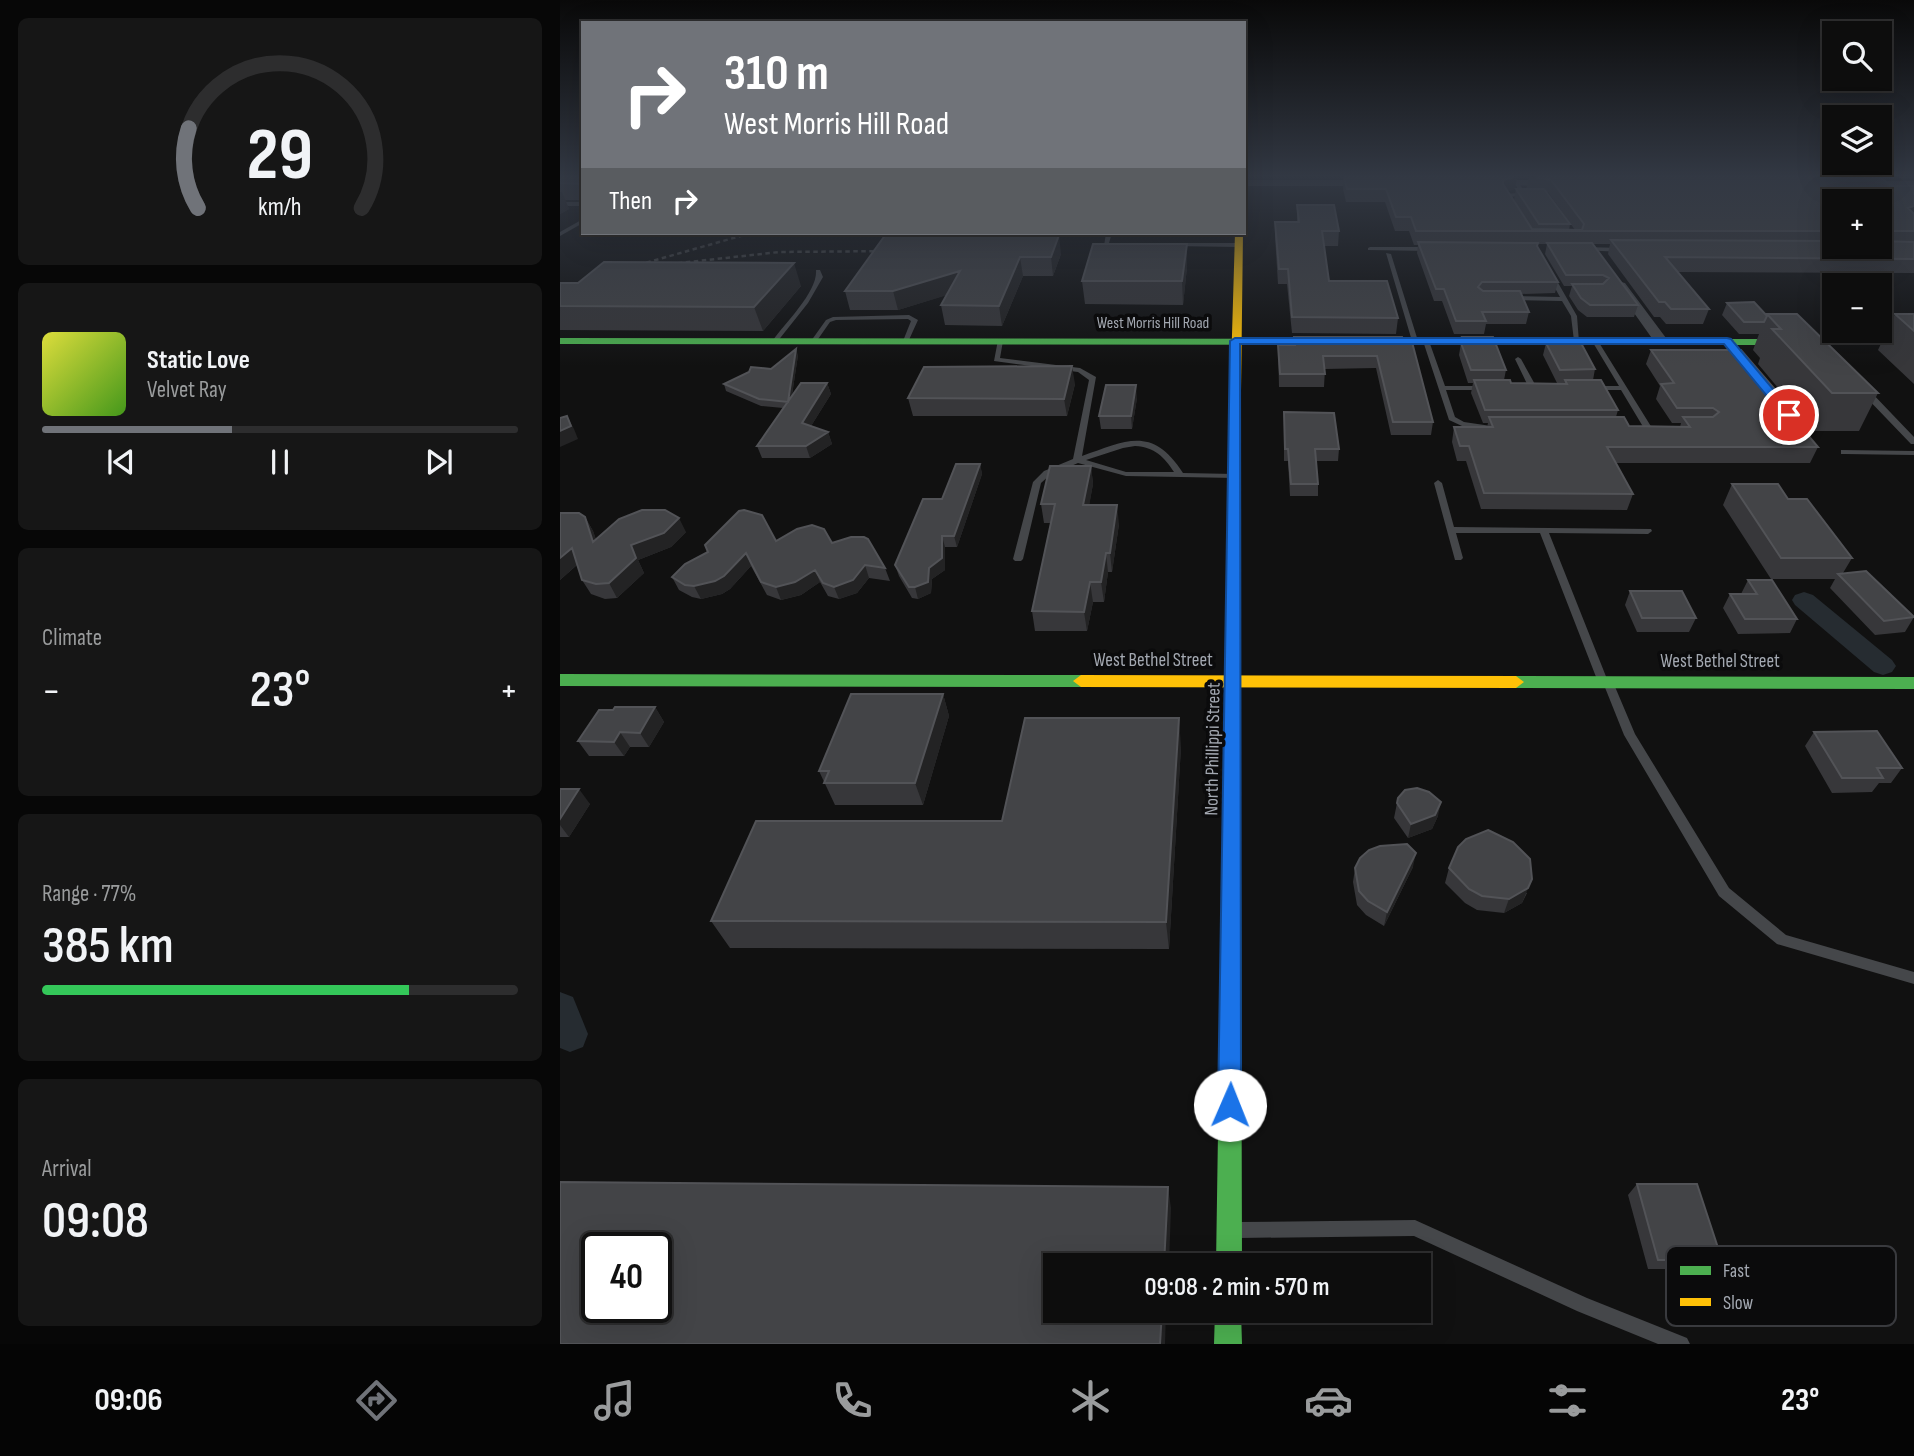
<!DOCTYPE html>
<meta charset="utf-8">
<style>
:root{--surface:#0d0d0d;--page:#161616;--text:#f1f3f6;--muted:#9a9c9d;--line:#2d2d2e;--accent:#707379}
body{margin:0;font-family:"Sofia Sans Condensed",sans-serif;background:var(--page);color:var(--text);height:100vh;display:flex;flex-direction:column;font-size:26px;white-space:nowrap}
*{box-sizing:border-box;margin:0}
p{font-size:23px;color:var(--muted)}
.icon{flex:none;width:38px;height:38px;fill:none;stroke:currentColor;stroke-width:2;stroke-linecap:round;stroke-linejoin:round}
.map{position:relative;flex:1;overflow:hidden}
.side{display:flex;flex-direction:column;gap:18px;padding:18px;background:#070707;width:560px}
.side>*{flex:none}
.top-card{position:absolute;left:21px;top:21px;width:665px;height:214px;border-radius:0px;box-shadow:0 7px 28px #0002,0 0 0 2px var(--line);background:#707379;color:#fff;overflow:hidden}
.tools{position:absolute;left:1262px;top:21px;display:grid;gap:14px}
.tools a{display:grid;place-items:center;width:70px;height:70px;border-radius:0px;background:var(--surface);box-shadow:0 7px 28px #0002,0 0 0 2px var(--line);font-size:35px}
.speed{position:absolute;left:21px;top:1232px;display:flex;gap:14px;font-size:35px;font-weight:700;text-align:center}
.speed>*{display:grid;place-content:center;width:91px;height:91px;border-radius:50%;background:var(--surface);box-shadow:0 7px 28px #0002,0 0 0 2px var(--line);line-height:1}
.speed .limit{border:4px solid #111;border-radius:10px;background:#fff;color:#111}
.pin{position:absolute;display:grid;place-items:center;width:60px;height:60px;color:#fff;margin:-30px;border:4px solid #fff;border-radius:50%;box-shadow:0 2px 7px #0007}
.me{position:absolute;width:77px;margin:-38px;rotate:1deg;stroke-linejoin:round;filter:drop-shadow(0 0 5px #0008)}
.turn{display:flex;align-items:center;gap:24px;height:147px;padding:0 28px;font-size:32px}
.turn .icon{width:91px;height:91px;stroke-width:2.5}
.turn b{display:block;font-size:49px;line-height:60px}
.then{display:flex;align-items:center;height:66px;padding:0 28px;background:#0003;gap:14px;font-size:26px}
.big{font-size:52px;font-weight:600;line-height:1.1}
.side .tile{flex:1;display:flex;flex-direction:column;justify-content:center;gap:10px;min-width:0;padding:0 24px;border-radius:10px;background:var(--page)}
.side .dial{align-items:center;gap:0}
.dial svg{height:182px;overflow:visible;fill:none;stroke:var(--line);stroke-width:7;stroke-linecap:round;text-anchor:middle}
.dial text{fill:var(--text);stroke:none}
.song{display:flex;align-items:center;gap:21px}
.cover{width:84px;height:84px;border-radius:10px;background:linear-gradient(135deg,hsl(60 70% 55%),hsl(100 70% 35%))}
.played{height:7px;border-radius:4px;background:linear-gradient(90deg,var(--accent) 40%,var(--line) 40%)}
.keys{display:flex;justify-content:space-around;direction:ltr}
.heat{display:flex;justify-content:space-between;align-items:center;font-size:38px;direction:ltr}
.charge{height:10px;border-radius:5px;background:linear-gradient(90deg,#34c759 77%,var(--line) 0)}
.trip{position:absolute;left:483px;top:1253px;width:388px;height:70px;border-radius:0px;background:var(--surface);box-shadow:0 7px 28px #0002,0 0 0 2px var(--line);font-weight:600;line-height:70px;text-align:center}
.menu{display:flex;height:112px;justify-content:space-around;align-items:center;background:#050505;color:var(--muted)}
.menu .icon{width:49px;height:49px}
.menu .current{color:var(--accent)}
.menu b{font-size:32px;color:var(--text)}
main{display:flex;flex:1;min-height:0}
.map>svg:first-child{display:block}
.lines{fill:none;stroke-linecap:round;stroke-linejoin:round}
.canal{fill:#262c31;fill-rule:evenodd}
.lane{fill:#45474a;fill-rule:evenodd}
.street{fill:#45474a;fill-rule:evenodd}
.fast{fill:#4caf50;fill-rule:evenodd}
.slow{fill:#ffc107;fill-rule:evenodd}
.rail{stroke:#464748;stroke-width:2.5;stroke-dasharray:4.5 3.5;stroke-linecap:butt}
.wall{fill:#37373a;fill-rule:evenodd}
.shaded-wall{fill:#232324}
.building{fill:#434447;stroke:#525357;stroke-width:2;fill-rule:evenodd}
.route{fill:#1a73e8;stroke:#114b97;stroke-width:2}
.labels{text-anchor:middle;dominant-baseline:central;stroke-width:7;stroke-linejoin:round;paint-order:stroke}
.far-street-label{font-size:16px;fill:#a3a8b1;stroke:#0b0b0c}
.street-label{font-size:19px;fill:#a3a8b1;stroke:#0b0b0c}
.key{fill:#0b0b0c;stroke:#393a3e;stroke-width:2}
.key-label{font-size:19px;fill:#a3a8b1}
</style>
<main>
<section class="side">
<div class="tile dial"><svg viewBox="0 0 100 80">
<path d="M14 69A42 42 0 1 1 86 69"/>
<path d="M14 69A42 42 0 0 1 10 34" stroke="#707379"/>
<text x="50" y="56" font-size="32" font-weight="700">29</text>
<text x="50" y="72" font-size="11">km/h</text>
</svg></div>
<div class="tile">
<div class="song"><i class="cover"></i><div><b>Static Love</b><p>Velvet Ray</p></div></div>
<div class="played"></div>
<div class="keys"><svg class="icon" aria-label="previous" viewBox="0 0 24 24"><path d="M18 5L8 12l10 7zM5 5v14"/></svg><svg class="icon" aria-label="pause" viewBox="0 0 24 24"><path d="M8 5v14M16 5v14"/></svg><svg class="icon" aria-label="next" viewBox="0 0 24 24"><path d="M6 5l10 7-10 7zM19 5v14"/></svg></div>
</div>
<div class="tile"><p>Climate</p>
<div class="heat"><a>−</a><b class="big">23°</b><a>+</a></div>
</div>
<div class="tile"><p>Range · 77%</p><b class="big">385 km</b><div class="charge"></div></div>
<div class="tile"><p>Arrival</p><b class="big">09:08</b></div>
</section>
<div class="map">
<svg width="1354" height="1344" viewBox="0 0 1354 1344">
<rect width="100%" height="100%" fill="#111"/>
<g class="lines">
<path class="canal" d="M1244 592 1253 595 1332 660 1336 666 1332 672 1323 675 1314 672 1235 605 1232 600 1235 595Z
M0 992 13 997 28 1034 23 1047 10 1052 0 1048Z"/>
<path class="lane" d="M954 182H958L967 195 950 197 953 201 948 202 944 194 960 193Z
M0 202H23V206H0Z
M23 219V223L0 236V232Z
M546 233H552L549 243 560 244V246H544Z
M613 243H679L682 245 679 247 611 246 610 245Z
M810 247H870L873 249 870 251 808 250V248Z
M1023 247 1063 248 1066 250 1063 252 1021 250 1020 249Z
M826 253 831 254 858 341 857 342 852 341Z
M256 270H260L263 277 248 303 217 342H213V340C226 322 258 291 256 270Z
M988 273 993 274 1017 316 1019 342 1014 341 1011 316 1002 301 951 300 948 298 951 296 1000 297 987 274Z
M349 315 358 320 348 342 343 341 351 321 348 319 276 320 270 322 256 342 251 341 266 320 273 317Z
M438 340 443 341 440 358 520 368 536 377 522 456C566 441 592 425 623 473L675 474 679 476 675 478 566 476 518 463 490 475 481 483 463 559 461 561H455L453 559 473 482 484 471 513 459 529 380 518 372 434 361ZM575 446C595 447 604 457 614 472H566L526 460 563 448Z
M864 340 869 341 885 386H927V390H886L895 417 904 422 931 426V430L902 426 889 420 863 341Z
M1033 340 1038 341 1092 428 1091 430H1085L1061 390H1032L1028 388 1032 386H1059L1032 341Z
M958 357 961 359 977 388 976 390 969 388 955 359Z
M1303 390H1309L1354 437V444H1351L1303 394Z
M1281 450 1354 451V455L1284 454H1281Z
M878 480 882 483 894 527 1091 529 1092 531 1088 534 989 533 1047 679H1052L1053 682 1075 734 1169 888 1226 935 1354 972V984L1217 944 1159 896 1064 735 1044 685H1039L1038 682 980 533H896L903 558 901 560H895L874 483Z
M855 1220 1027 1298 1127 1338 1130 1344H1098L1017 1311 854 1236 679 1238 673 1236 671 1230 673 1224 679 1222Z"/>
<path class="street" d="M684 180H809L814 183 809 186H684Z
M929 180H995L1000 183 995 186 926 185 924 183Z
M1300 181H1354V187L1297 186 1295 184Z
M1061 282 1065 283 1106 338V344H1096L1055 286Z"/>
<path class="fast" d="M0 338 928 339 933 342 928 345 0 344Z
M1354 339V345H1170L1165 342 1170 339Z
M674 466 680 470 682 1265H656L668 470Z
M0 674 521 675 529 681 521 687 0 686Z
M956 676 1354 677V689L956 688 948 682Z
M655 1311H681L682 1344H654Z"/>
<path class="slow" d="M675 233H683L680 470 674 474 668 470Z
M928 339H1170L1175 342 1170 345 924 344V340Z
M521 675 956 676 964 682 956 688 521 687 513 681Z"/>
<path class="rail" d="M102 265 219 252 333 251
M71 267 191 233"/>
</g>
<path class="wall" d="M0 177H23V200H5L9 209 0 214Z
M1354 177V178H1321L1333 186H1354V273L1117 272 1149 309 1143 324H1106L1100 317H1094L1048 254 1050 244H1033L1078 305 1074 317H1027L1018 310 1009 296 1012 286H1004L985 254 987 244H977V246L998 282 995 293 961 294 969 312 966 324H926L924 334H894L882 301H874L857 253 858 245H854L849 231H835L825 202H786L783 189 784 178H781ZM957 178H969L966 189H956L954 200 948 191 955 189ZM986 192H988L1015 230H1009L1010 224ZM1274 201H1320V247H1274Z
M737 205 779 231 778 246H764L769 281 838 318 836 334 732 333 727 284H718L715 236V222H737Z
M333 233H424L423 235 501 254 493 276H463L442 326 385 325 381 305 386 295 338 310H290L285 291Z
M627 267 623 305 525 304 522 281Z
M0 283 241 286 203 331 0 330Z
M1167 303 1207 316V314L1318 393 1299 431H1254L1198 364 1200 358 1193 350 1199 334H1179L1162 315Z
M1335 314H1354V384L1318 350Z
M734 337H842L873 422 871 435H831L816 368 765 369 764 387H719L718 345H733Z
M902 337 946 370 944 380 951 383H997L983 355 986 343 1035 369 1033 380 1058 410 1056 417 1069 426 1120 427 1121 423H1112L1096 399 1100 386 1086 364 1091 350 1237 415 1235 420 1258 447 1250 463H1056L1073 494 1067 510 921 509 906 461H897L892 442 894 427H927L928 423H923L911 393 913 383H908L899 355Z
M238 355 232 395 267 383 271 394 251 426 268 432 272 444 250 458H202L197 446 223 408 201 406 166 391 164 384 211 369Z
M515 384 507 416H353L348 398Z
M577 398 572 429H541L539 416Z
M724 412 779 449 778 461H756L758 484V496H730L728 461H724Z
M420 464 422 474 397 547H385V570L372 579 371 593 358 599 352 598 339 576 335 565 382 499Z
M531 466 533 484 529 505 559 524 552 572H548L544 602H533L527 631H475L472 611 491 523H484L481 504Z
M1172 484 1228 499 1292 558 1283 573 1354 617 1345 632 1315 635 1270 588 1275 579H1211L1163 505Z
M0 513 25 517 33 531 36 540 126 532 111 547 78 560 84 573 57 598 45 599 31 594 22 580 17 565 0 580Z
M216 541 272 543 325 568 330 581 309 578 297 593 279 599 268 596 260 582 241 595 221 600 207 595 191 566 170 589 162 594 141 599 132 597 119 590 112 577Z
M1188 580 1237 619 1230 633 1178 634 1163 608 1170 594H1181Z
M1070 591 1136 618 1129 632H1077L1065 605Z
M383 694 389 716 363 805H275L259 771Z
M95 707 104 722 89 747H70L64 756H29L18 741 53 710Z
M1254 732 1342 768 1331 783H1319L1312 792 1272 793 1245 746Z
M621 747 609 949 170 948 151 921 442 821Z
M0 789 30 804 9 837H0Z
M838 798 878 816 872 829 848 838 834 818Z
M853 867 824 926 806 915 797 905 793 882 795 868Z
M889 868 967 893 962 903 944 913 917 910 905 903 885 883Z
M1077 1184 1162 1260 1150 1269H1088L1068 1195Z"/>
<path class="shaded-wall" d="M954 177H957L955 189 941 193 943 180Z
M0 192H2L9 209 0 214Z
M1354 206V217L1348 208Z
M411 233H424L413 253 410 235Z
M499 235 501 254 493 276 491 257Z
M627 244V267L623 305 622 281Z
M460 257 463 276 442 326 439 306Z
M234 263 241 286 203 331 194 307Z
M400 271 404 290 338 310 333 291Z
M236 349 238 355 230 408 228 402Z
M512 366 515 384 507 416 504 399Z
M267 383 271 394 246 434 242 423Z
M576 385 577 398 572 429 571 416Z
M7 416 14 429 18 439 0 447V431Z
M268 432 272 444 250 458 246 446Z
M420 464 422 474 397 547 394 536Z
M531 466 533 484 526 524 523 505Z
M557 505 559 524 552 572 550 553Z
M25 517 33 531 42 556 33 542Z
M119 518 126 532 111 547 78 560 84 573 57 598 49 583 71 545Z
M382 536 385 547V570L372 579 371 593 358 599 355 587 369 568Z
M12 548 20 562 0 580V558Z
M186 553 191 566 170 589 162 594 141 599 134 586Z
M546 553 548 572 544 602 541 582Z
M305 565 309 578 297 593 279 599 274 587Z
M255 570 260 582 241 595 221 600 216 587Z
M530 582 533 602 527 631 524 612Z
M383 694 389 716 363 805 355 783Z
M95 707 104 722 89 747 80 733Z
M619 718 621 747 609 949 606 922Z
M60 732 70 747 64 756 54 742Z
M19 789 30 804 9 837 0 825V819Z
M881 802 878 816 872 829 848 838 851 824Z
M856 853 853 867 824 926 827 912Z
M972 879 962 903 944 913 949 899Z
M608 1187 611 1208 609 1265H604Z
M602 1311H606L605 1344H600Z"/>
<path class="building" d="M0 177H23V184L0 183Z
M784 177H954L943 180V184L972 229 1022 230 1024 224 991 180 976 177H1319L1333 186H1354V206L1348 208 1354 214V231H1320V201H1274V231H856L851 217H836L826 189H787Z
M956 189H984L1010 224H979Z
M737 205H774L779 231H762L769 281H827L838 318 732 317 728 269H719L715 222H739Z
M333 233H411L410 235H499L491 257H460L439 306 381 305 400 271 333 291H285L326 234H332Z
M1051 240 1274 241V247H1320V241L1354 242V259L1105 257 1149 309H1111L1105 302H1099Z
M858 242 978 243 977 246 998 282H922L918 287 923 291H960L969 312H922L926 321H896L884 289H876Z
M987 243H1032L1078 305H1030L1021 298 1012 284H1043L1049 278 1043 275H1006Z
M533 244H627L622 281H522Z
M44 262 234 263 194 307 0 306V283H18Z
M1194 302 1207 316 1204 322H1184L1167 303Z
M1207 314H1237L1318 393H1272L1212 329H1221Z
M1335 314H1354V331Z
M734 337H842L843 342H852L873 422H833L817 356H763L765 374H720L718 345H735Z
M902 337H933L946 370H911L901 343H904Z
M986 343H1021L1035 369 1000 370Z
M236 349 228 402 199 399 164 384 189 372 191 367 211 369Z
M1091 350H1181L1237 415H1231L1258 447H1047L1073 494 924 493 909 446H900L894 427H933L929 417H1064L1069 426 1130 427 1123 417H1153L1159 412 1153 408H1117L1101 384 1114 383Z
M512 366 504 399 348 398 364 367Z
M914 380H950L951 383 1007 384 1005 380H1041L1058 410H925Z
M241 383H267L242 423 268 432 246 446H197Z
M546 385H576L571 416H539Z
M724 412 774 413 779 449H755L758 484H731L728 449H725Z
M7 416 11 426 0 431V418Z
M396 464H420L394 536H382V558L369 568 368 582 355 587H349L335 565 363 499H382Z
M490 466H531L523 505H557L550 553H546L541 582H530L524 612 472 611 495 504H481Z
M1172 484H1218L1228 499H1247L1292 558H1221Z
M82 510H105L119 518 104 533 71 545 76 558 49 583 36 584 22 580 12 548 0 558V513H19L25 517 33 542 59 519Z
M184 510 202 515 216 541 237 529 252 525 264 529 272 543 291 537H304L308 539 325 568 305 565 293 580 274 587 263 583 255 570 235 582 216 587 201 582 186 553 164 576 155 581 134 586 125 585 112 577 125 564 148 552 145 545 179 511Z
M1306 571 1354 617 1324 621 1278 574Z
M1188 580H1212L1237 619H1185L1170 594H1197Z
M1070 591H1122L1136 618H1082Z
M291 694H383L355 783H264L269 771H259Z
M55 707H95L80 733 60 732 54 742 18 741 39 710H53Z
M465 718H619L606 922 151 921 196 821H442Z
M1317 731 1342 768H1317L1323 778H1282L1254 732Z
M857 788 869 792 881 802 875 815 851 824 837 803 838 798 845 790Z
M0 789H19L0 819Z
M928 830 953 842 970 859 972 879 968 888 949 899 922 896 909 889 889 868 898 847 906 839Z
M847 844 856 853 827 912 808 901 799 891 795 868 800 858 809 850 820 846Z
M0 1182 608 1187 604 1265H495V1311H602L600 1344H0ZM37 1248H96V1307H37Z
M1077 1184H1137L1162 1260H1098Z"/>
<linearGradient id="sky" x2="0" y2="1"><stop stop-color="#090909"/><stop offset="0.48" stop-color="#323843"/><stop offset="1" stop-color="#323843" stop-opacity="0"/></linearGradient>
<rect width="1354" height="366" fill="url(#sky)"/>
<path class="route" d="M1167 338 1171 339 1233 413V418H1225L1164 344H680L681 1105 678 1113 670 1116 661 1113 658 1105 670 341 675 338Z"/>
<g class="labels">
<g class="far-street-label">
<text x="593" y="323">West Morris Hill Road</text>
</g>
<g class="street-label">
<text x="593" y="660">West Bethel Street</text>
<text x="1160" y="661">West Bethel Street</text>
<text transform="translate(653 749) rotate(-89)">North Phillippi Street</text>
</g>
</g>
<rect x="1106" y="1246" width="230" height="80" rx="10" class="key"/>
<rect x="1120" y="1266" width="31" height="9" fill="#4caf50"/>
<rect x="1120" y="1298" width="31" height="8" fill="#ffc107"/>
<g class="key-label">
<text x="1163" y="1277">Fast</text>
<text x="1163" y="1309">Slow</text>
</g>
</svg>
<div class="tools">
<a><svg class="icon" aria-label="search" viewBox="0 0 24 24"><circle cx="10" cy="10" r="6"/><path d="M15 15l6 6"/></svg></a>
<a><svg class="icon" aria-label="layers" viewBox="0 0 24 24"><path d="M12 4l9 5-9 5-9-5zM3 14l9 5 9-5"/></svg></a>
<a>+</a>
<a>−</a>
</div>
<div class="speed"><div class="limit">40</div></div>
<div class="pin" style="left:1229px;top:415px;background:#d93025"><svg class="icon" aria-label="arrive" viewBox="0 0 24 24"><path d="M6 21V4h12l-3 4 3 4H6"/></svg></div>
<svg class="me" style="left:670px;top:1105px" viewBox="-20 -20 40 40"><circle r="19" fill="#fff"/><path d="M0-13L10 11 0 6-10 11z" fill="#1a73e8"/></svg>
<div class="trip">09:08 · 2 min · 570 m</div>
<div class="top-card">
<div class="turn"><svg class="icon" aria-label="right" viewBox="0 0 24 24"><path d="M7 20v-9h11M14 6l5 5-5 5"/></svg><div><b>310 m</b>West Morris Hill Road</div></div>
<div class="then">Then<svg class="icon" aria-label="right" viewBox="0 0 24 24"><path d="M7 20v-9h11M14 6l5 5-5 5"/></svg></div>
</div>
</div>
</main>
<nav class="menu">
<b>09:06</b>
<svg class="icon current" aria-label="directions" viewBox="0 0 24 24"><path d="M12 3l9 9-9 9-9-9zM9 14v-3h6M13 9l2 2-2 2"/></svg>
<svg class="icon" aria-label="music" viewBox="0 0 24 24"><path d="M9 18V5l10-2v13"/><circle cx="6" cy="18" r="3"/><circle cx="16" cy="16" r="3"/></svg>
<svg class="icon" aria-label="phone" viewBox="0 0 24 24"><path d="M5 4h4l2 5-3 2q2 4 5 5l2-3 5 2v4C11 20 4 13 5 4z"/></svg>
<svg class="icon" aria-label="climate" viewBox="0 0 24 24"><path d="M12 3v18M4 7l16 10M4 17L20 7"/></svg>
<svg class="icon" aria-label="car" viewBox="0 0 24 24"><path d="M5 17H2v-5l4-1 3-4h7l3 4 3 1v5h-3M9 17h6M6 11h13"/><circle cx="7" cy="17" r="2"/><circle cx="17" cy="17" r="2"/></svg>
<svg class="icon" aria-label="filters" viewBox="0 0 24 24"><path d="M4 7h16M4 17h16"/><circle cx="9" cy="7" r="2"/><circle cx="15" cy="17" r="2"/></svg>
<b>23°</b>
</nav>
